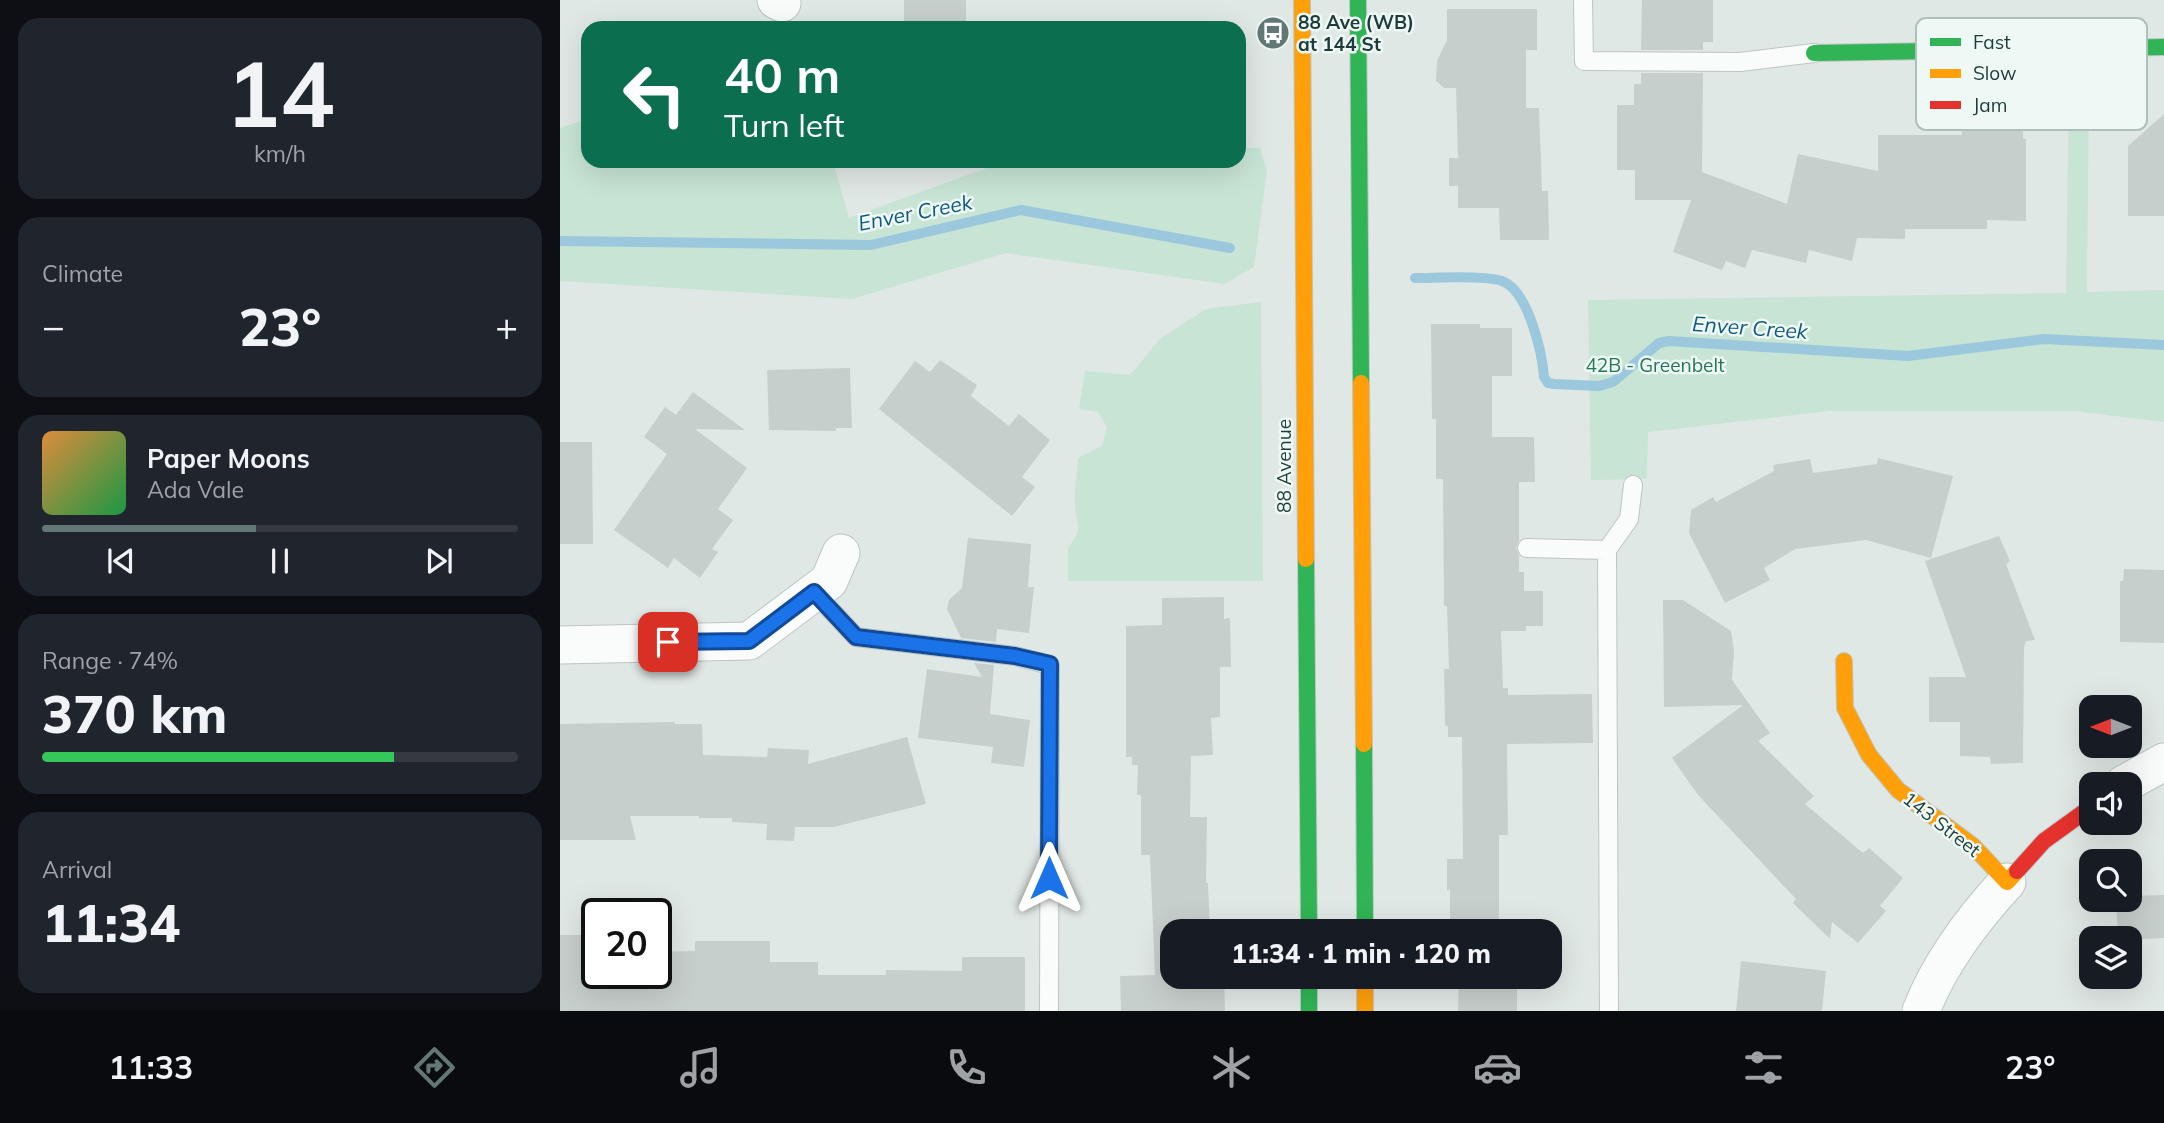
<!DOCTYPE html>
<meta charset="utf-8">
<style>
:root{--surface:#171b24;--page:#20242c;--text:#f1f3f6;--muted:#9ea1a6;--line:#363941;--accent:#617876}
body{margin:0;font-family:Mulish,sans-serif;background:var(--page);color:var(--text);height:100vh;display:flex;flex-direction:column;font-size:26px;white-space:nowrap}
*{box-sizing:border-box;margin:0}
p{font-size:23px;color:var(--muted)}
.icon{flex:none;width:38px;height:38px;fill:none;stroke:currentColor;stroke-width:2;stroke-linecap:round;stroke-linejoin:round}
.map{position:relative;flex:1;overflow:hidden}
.details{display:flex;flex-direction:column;gap:18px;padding:18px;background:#0d0f14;width:560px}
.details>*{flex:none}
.top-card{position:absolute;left:21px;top:21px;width:665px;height:147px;border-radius:21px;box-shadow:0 7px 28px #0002;background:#0b6e4f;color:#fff;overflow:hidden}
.needle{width:46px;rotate:270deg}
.buttons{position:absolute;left:1519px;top:695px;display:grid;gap:14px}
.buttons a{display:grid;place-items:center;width:63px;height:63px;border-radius:14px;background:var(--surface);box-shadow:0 7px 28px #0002;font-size:35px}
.speed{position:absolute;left:21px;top:898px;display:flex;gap:14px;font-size:35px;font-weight:700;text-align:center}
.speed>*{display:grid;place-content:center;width:91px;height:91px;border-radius:50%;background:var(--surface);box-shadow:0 7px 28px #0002;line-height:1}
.speed .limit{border:4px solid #111;border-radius:10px;background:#fff;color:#111}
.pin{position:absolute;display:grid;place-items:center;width:60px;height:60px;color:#fff;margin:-30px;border-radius:14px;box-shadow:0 4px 10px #0006}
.me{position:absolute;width:77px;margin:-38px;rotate:0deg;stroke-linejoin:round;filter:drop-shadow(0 0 5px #0008)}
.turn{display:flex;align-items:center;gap:24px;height:147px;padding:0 28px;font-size:32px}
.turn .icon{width:91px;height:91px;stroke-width:2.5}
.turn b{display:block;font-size:49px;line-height:60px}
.big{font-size:52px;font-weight:800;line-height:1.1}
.details .tile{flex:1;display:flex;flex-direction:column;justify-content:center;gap:10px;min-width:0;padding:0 24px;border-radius:21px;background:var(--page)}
.details .dial{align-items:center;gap:0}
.dial b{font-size:91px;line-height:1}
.song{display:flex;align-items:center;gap:21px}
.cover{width:84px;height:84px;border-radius:10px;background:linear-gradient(135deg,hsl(30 70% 55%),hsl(140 70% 35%))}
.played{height:7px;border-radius:4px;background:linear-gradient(90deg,var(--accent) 45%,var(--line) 45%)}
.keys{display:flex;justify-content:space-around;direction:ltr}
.heat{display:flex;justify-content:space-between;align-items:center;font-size:38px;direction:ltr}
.charge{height:10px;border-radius:5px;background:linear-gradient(90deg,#34c759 74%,var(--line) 0)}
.trip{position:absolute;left:600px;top:919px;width:402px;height:70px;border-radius:21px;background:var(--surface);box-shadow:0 7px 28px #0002;font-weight:800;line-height:70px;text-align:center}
.tab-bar{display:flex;height:112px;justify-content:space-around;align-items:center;background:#090b0e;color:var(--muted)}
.tab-bar .icon{width:49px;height:49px}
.tab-bar .active{color:var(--accent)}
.tab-bar b{font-size:32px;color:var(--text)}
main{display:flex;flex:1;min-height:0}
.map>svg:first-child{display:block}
.green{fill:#c7e4d4}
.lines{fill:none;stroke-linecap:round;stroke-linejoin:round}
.stream{stroke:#9bc8dc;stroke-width:10}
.building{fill:#c7cfcd}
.lane-casing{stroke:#bdc5c3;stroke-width:20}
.street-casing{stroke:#bdc5c3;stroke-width:39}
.fast-casing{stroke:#bcc6c3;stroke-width:18}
.slow-casing{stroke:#bcc6c3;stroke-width:18}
.jam-casing{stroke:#bcc6c3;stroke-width:18}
.lane{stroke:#fafcfb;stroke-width:18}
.street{stroke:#fafcfb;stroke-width:37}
.fast{stroke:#30b455;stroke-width:16}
.slow{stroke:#ff9f0a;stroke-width:16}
.jam{stroke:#e5322d;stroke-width:16}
.route-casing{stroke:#114b97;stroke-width:18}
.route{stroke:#1a73e8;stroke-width:12}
.labels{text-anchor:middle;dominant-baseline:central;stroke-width:5;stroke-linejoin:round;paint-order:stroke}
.poi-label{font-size:19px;font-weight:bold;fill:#1d3c39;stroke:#eef8f4;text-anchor:start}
.park-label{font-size:19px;fill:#237852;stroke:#eef8f4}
.street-label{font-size:19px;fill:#1d3c39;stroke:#eef8f4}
.water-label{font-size:21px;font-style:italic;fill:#115a7f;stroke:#eef8f4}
.key{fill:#eef8f4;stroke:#afc0bc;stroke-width:2}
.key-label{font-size:19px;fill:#1d3c39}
</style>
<main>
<section class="details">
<div class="tile dial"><b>14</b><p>km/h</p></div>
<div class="tile"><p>Climate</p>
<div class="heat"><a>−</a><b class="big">23°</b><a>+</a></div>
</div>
<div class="tile">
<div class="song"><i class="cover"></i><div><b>Paper Moons</b><p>Ada Vale</p></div></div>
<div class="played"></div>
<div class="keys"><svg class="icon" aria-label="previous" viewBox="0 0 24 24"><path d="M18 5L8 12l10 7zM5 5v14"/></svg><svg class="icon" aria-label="pause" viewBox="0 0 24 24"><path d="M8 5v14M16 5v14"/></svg><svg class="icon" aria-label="next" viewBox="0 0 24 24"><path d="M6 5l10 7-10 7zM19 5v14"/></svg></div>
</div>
<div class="tile"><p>Range · 74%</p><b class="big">370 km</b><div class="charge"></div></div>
<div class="tile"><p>Arrival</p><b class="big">11:34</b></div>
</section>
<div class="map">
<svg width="1604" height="1011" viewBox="0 0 1604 1011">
<rect width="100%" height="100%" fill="#e0e8e6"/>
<path class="green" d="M1529 86 1527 292 1604 290V422L1514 411H1270L1088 432 1087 479 1031 480 1028 300 1506 293 1509 87Z
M28 119V161H273L289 218 446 161H679V148H700L707 171 694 267 665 284 446 253 292 299 0 281V128Z
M701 302 703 581H508V547C525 529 515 523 515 504 514 489 517 473 518 458L542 446 547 427 538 412 519 409 525 371 570 375 601 338 646 309Z"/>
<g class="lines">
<path class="stream" d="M0 241 311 245 461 210 670 248
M855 278C876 278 925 275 942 281 968 290 982 352 984 377L988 383 994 384 1039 386 1053 382 1099 343 1109 341 1348 356 1484 339 1604 345"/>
</g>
<path class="building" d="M344 0H406V28H344Z
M1082 0H1153V42H1143V50H1081Z
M887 9H977V50H966V108H979L982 191H988L989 240H940L939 208H898V186H889V158H898L896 88H884L876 81 877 61 887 40Z
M1081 73H1143L1142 172 1227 204 1238 154 1318 171V135H1402V130L1419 129V126L1463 125V139H1466V221L1427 220V229H1345V239L1297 238 1292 261 1249 250 1246 263 1192 250 1185 268 1166 261 1162 270 1113 252 1131 200H1075V170H1057V105H1074V84H1081Z
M1604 114V216H1568V146Z
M871 324H920V328H952V376H932V437H974L975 482H959V540L956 548 959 556V572H964V591H983V626H966V631H941L943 688H948V695L1032 694 1033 743 947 744 948 835H939V931H890V890H887V859H903L902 737H888V726H885L884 669H889L887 606H884L883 479H876V419H872Z
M380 360 417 385 411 396 449 426 459 414 490 440 462 477 475 487 452 516 319 409 355 361 370 372Z
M290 368 292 428H276V431L209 430 207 370Z
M133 392 185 430 135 429 187 468 158 509 173 520 152 549 158 552 140 578 114 558 108 568 54 530 107 454 84 437 105 407 116 415Z
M0 442H32L33 544H0Z
M1318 458 1393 476 1371 558 1306 540 1235 549 1204 568 1210 580 1165 603 1129 533 1131 510 1153 497 1156 502 1214 471 1213 465 1250 459 1253 473 1317 464Z
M1439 536 1450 561 1446 564 1475 640 1466 641 1464 647 1463 763 1431 764 1430 757 1400 756V722H1369V677H1406L1365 561Z
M408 538 471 544 468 587H474L469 633 437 629 436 642 401 638 387 609 389 600 402 588Z
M1564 569 1604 570V643L1560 642V581H1563Z
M664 597V619L670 618 671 667H660V717L651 718 653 755 631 756 630 817H647L646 883H648L650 931H612V976H664L665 1011H561L560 976 595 975 590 855H581V795H577L578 765H572V757H566V626L602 625V598Z
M1103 600H1123L1171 631 1174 651 1172 680 1210 733 1198 741 1254 796 1245 804 1303 853 1309 848 1343 878 1320 906 1326 911 1298 943 1272 922 1270 939 1233 903 1236 899 1138 795 1112 758 1183 705 1104 707Z
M414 663 434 665 430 714 470 720 464 767 431 763 433 747 358 738 367 669 422 677Z
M115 722V724H142L143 755 207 757 208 748 249 750 248 764 347 737 366 804 274 827H235L234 841 206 840 207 824 172 822V818H139V816H70L76 840H0V724Z
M1604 895V938L1570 940V938H1558L1556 900H1570V896Z
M0 935H34L35 973H96V952L135 951V941H210V962H258V975H326V970L402 971V957H465V1011H0Z
M1181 961 1266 971 1262 1011H1176Z
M899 976H957V1011H898Z"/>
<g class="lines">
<defs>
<path id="lane" d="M1023 0 1024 61 1180 62 1254 53
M967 548 1047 550 1069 519 1073 485
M1047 550 1049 1011
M254 592 296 637 455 656 490 665 489 1011"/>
<path id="street" d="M216 0 222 3
M0 645 189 641 269 581 281 553
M1564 784 1604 762
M1361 1011C1380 962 1412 920 1447 882"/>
<path id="fast" d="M798 0 801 383
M1254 53 1604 47
M746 559 749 931
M804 744 805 931
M749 976V1011"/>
<path id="slow" d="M742 0 746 559
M801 383 804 744
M1284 661 1285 708 1309 755 1338 790 1413 846 1447 882 1457 871
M805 976V1011"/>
<path id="jam" d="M1457 871 1484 841 1531 807"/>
</defs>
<use href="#lane" class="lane-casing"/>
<use href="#street" class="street-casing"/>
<use href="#fast" class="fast-casing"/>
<use href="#slow" class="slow-casing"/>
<use href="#jam" class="jam-casing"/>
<use href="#lane" class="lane"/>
<use href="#street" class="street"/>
<use href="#fast" class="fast"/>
<use href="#slow" class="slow"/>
<use href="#jam" class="jam"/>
</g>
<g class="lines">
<defs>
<path id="route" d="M108 642 189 641 254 592 296 637 455 656 490 664 489 878"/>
</defs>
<use href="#route" class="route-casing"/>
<use href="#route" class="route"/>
</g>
<defs>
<symbol id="bus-disc" viewBox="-11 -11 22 22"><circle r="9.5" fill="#617876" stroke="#eef8f4"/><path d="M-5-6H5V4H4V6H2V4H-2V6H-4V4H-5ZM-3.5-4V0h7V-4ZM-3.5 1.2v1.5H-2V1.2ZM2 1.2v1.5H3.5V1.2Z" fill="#fff"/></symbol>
</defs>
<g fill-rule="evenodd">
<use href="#bus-disc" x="694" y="14" width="38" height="38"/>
</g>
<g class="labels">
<g class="poi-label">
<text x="738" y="22">88 Ave (WB)<tspan x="738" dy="22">at 144 St</tspan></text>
</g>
<g class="park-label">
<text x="1095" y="365">42B - Greenbelt</text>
</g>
<g class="street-label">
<text transform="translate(724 466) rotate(-90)">88 Avenue</text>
<text transform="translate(1382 824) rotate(38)">143 Street</text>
</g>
<g class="water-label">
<text transform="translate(355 212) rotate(-11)">Enver Creek</text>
<text transform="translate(1190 327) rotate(4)">Enver Creek</text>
</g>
</g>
<rect x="1356" y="18" width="231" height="112" rx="10" class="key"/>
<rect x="1370" y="38" width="31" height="8" fill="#30b455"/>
<rect x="1370" y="69" width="31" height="9" fill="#ff9f0a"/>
<rect x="1370" y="101" width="31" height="8" fill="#e5322d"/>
<g class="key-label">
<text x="1413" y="49">Fast</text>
<text x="1413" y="80">Slow</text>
<text x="1413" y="112">Jam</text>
</g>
</svg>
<div class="buttons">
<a><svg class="needle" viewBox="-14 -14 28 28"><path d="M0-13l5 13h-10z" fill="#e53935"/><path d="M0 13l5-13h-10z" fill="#9ea1a6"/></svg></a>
<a><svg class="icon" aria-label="sound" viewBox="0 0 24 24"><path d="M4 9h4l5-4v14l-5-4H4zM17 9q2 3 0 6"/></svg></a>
<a><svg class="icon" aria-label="search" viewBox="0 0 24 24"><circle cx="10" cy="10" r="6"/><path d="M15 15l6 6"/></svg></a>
<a><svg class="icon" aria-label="layers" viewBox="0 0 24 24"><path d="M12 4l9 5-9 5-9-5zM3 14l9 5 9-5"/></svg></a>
</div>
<div class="speed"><div class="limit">20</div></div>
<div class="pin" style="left:108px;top:642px;background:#d93025"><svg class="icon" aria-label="arrive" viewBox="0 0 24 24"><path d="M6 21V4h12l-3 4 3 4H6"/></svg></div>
<svg class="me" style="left:489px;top:878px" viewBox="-20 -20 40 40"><path d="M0-17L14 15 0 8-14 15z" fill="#1a73e8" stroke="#fff" stroke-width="4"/></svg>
<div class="trip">11:34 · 1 min · 120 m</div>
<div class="top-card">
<div class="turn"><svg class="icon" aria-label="left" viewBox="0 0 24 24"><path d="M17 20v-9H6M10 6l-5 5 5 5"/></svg><div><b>40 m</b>Turn left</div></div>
</div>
</div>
</main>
<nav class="tab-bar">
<b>11:33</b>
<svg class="icon active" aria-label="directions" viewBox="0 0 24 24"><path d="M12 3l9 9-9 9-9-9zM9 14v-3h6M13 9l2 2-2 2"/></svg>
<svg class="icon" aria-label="music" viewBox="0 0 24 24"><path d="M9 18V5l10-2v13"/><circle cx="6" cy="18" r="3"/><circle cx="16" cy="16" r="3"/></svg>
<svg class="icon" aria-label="phone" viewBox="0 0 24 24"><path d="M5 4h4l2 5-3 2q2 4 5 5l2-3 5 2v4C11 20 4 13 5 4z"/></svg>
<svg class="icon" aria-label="climate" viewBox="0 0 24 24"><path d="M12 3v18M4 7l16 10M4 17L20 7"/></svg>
<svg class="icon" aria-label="car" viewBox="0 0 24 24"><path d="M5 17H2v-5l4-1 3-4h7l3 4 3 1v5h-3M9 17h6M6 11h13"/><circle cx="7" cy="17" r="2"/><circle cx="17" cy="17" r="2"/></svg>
<svg class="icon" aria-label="filters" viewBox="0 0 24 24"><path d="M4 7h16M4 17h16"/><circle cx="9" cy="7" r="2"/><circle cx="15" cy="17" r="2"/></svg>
<b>23°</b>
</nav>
